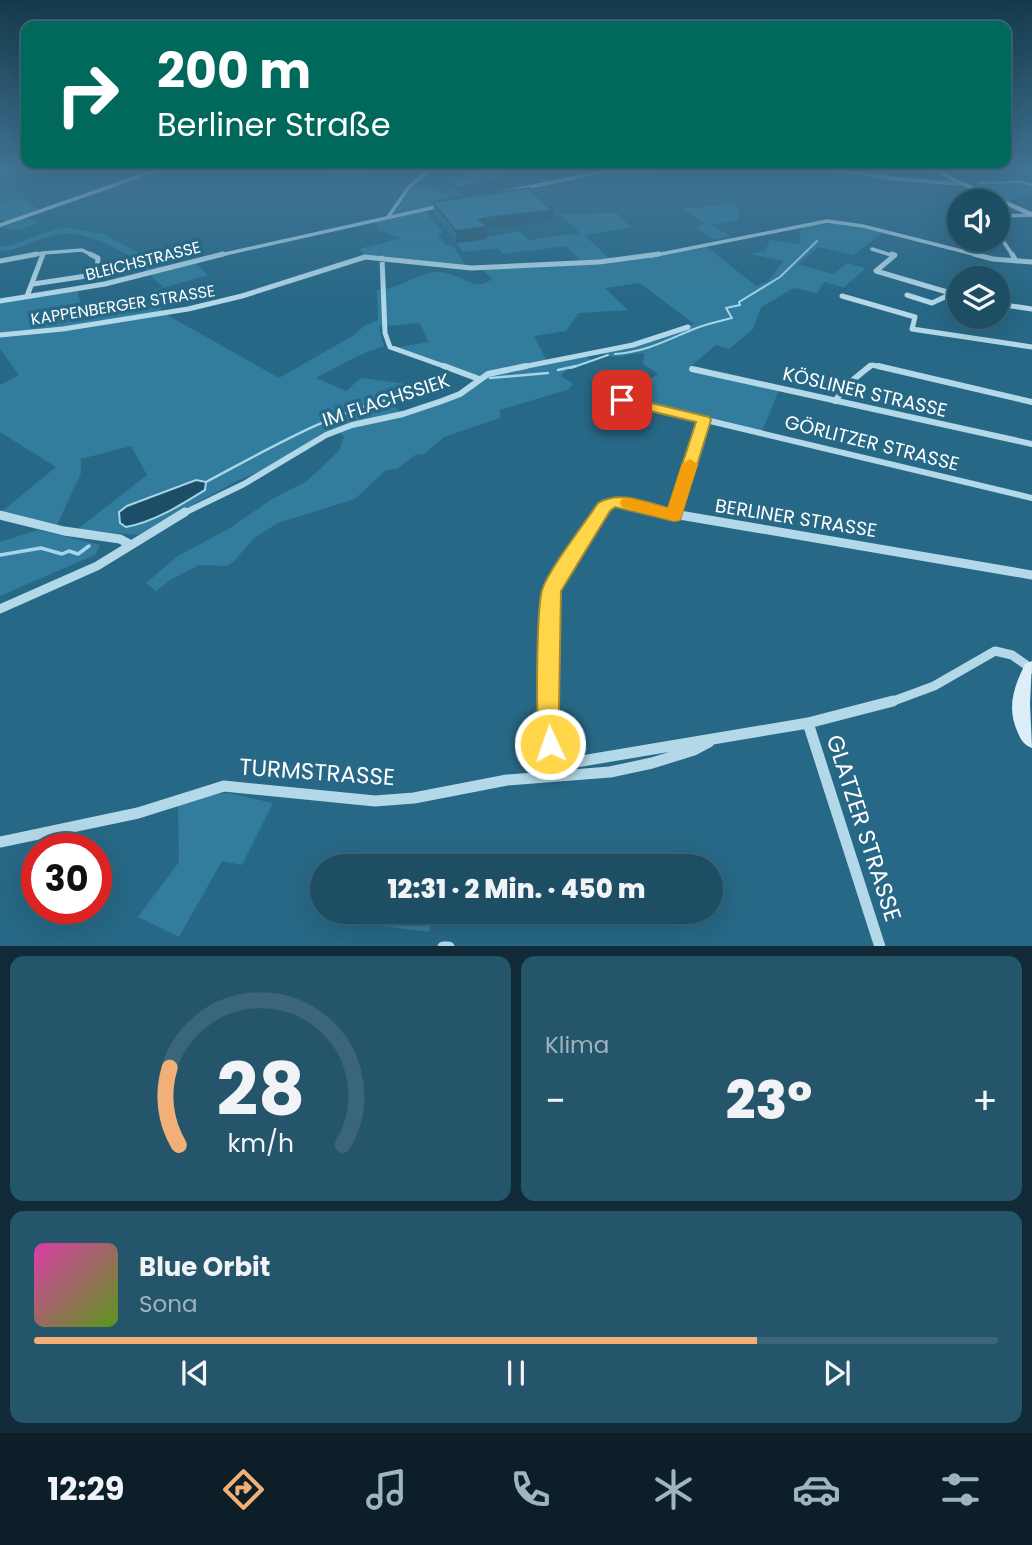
<!DOCTYPE html>
<html lang="de">
<meta charset="utf-8">
<style>
:root{--surface:#1d4e64;--page:#25556a;--text:#f1f3f6;--muted:#a0b4bf;--line:#3b6578;--accent:#f0b078}
body{margin:0;font-family:Poppins,sans-serif;background:var(--page);color:var(--text);height:100vh;display:flex;flex-direction:column;font-size:26px;white-space:nowrap}
*{box-sizing:border-box;margin:0}
p{font-size:23px;color:var(--muted)}
.icon{flex:none;width:38px;height:38px;fill:none;stroke:currentColor;stroke-width:2;stroke-linecap:round;stroke-linejoin:round}
.map{position:relative;height:946px;overflow:hidden}
.side{display:flex;flex-direction:column;gap:10px;padding:10px;background:#102b37;flex:1}
.side>*{flex:none}
.top-card{position:absolute;left:21px;top:21px;width:990px;height:147px;border-radius:14px;box-shadow:0 7px 28px #0002,0 0 0 2px var(--line);background:#00695c;color:#fff;overflow:hidden}
.controls{position:absolute;left:947px;top:189px;display:grid;gap:14px}
.controls a{display:grid;place-items:center;width:63px;height:63px;border-radius:50%;background:var(--surface);box-shadow:0 7px 28px #0002,0 0 0 2px var(--line);font-size:35px}
.speed{position:absolute;left:21px;top:833px;display:flex;gap:14px;font-size:35px;font-weight:700;text-align:center}
.speed>*{display:grid;place-content:center;width:91px;height:91px;border-radius:50%;background:var(--surface);box-shadow:0 7px 28px #0002,0 0 0 2px var(--line);line-height:1}
.speed .limit{border:10px solid #d22;background:#fff;color:#111}
.pin{position:absolute;display:grid;place-items:center;width:60px;height:60px;color:#fff;margin:-30px;border-radius:14px;box-shadow:0 4px 10px #0006}
.me{position:absolute;width:77px;margin:-38px;rotate:357deg;stroke-linejoin:round;filter:drop-shadow(0 0 5px #0008)}
.turn{display:flex;align-items:center;gap:24px;height:147px;padding:0 21px;font-size:32px}
.turn .icon{width:91px;height:91px;stroke-width:2.5}
.turn b{display:block;font-size:49px;line-height:60px}
.big{font-size:52px;font-weight:800;line-height:1.1}
.side .tile{flex:1;display:flex;flex-direction:column;justify-content:center;gap:10px;min-width:0;padding:0 24px;border-radius:14px;background:var(--page)}
.side .dial{align-items:center;gap:0}
.dial svg{height:182px;overflow:visible;fill:none;stroke:var(--line);stroke-width:7;stroke-linecap:round;text-anchor:middle}
.dial text{fill:var(--text);stroke:none}
.song{display:flex;align-items:center;gap:21px}
.cover{width:84px;height:84px;border-radius:10px;background:linear-gradient(135deg,hsl(320 70% 55%),hsl(90 70% 35%))}
.played{height:7px;border-radius:4px;background:linear-gradient(90deg,var(--accent) 75%,var(--line) 75%)}
.keys{display:flex;justify-content:space-around;direction:ltr}
.heat{display:flex;justify-content:space-between;align-items:center;font-size:38px;direction:ltr}
.side .tiles{flex:1;display:grid;gap:10px;grid-template-columns:1fr 1fr}
.tile:last-child{grid-column:span 2}
.trip{position:absolute;left:310px;top:854px;width:413px;height:70px;border-radius:35px;background:var(--surface);box-shadow:0 7px 28px #0002,0 0 0 2px var(--line);font-weight:800;line-height:70px;text-align:center}
.menu{display:flex;height:112px;justify-content:space-around;align-items:center;background:#0c1f28;color:var(--muted)}
.menu .icon{width:49px;height:49px}
.menu .on{color:var(--accent)}
.menu b{font-size:32px;color:var(--text)}
.map>svg:first-child{display:block}
.green{fill:#327d9d;fill-rule:evenodd}
.water{fill:#1c4e67;stroke:#a7d5e8;stroke-width:2}
.lines{fill:none;stroke-linecap:round;stroke-linejoin:round}
.stream-far2{stroke:#a7d5e8;stroke-width:2}
.stream-far1{stroke:#a7d5e8;stroke-width:2.5}
.stream{stroke:#a7d5e8;stroke-width:3.5}
.street-far4{stroke:#b3d8e8;stroke-width:3.5}
.street-far3{stroke:#b3d8e8;stroke-width:5}
.street-far2{stroke:#b3d8e8;stroke-width:6}
.street-far1{stroke:#b3d8e8;stroke-width:9}
.street{stroke:#b3d8e8;stroke-width:11}
.secondary{fill:#dceef7;fill-rule:evenodd}
.wall{fill:#30708b}
.shaded-wall{fill:#275b71}
.building{fill:#3882a2;stroke:#275b71;stroke-width:2}
.route{fill:#ffd54a;stroke:#a68a30;stroke-width:2}
.slow{fill:#f59e0b}
.labels{text-anchor:middle;dominant-baseline:central;stroke-width:7;stroke-linejoin:round;paint-order:stroke}
.far-street-label{font-size:16px;fill:#fff;stroke:#276886}
.street-label{font-size:19px;fill:#fff;stroke:#276886}
.near-street-label{font-size:23px;fill:#fff;stroke:#276886}
</style>
<div class="map">
<svg width="1032" height="947" viewBox="0 0 1032 947">
<rect width="100%" height="100%" fill="#276886"/>
<path class="green" d="M954 168H1032V173L1017 174 1024 181 1032 182V193L1010 201 1013 204 957 178 951 173Z
M415 185 440 190 457 201 392 214Z
M533 188 563 215 652 211 616 213 631 227 584 235 610 259 705 245 756 286 768 281 784 261 750 254 765 251 770 240 799 244 802 225 827 221 884 232 853 255 819 247 798 264 833 274 847 263 866 268 844 287 824 282 817 293 794 288 761 307 753 329 729 349 716 345 689 368 779 390 762 431 619 398 658 374 643 364 644 353 613 357 597 352 694 324 640 283 605 288 628 310 579 313 566 331 534 336 548 363 582 355 593 360 565 371 561 376 573 384 567 390 500 410V418L444 437 424 454 415 455 397 469 386 470 355 499 278 523 254 538 235 560 227 566 199 565 172 579 156 591 146 583 178 556 230 528 272 499 307 481 339 451 344 437 335 429 283 461 235 482 137 535 78 529 147 475 131 446 81 459V473L57 525 1 512 56 467 0 432V385L19 375 0 349V298L74 288 144 272 146 266C122 251 83 227 53 235 34 241 19 249 0 252V247C24 244 42 231 63 228 74 226 92 235 106 233L105 235 164 266 169 267 338 227 195 263 208 275 156 290 162 312 279 378 354 335 364 326 378 320 377 290C400 289 415 274 435 272 459 270 474 294 492 279L480 268 581 261 566 246 503 254 498 248 463 252 456 243 520 231 528 240 580 233ZM150 275 163 287 154 290 155 293 81 307 78 291ZM419 323 429 342 394 348 477 379 458 392 400 412 387 399 412 392 407 384 361 378 346 391 316 378C339 366 360 353 384 346L379 327Z
M20 198 41 210 19 217 41 222 18 230 0 228 4 221 0 219V203Z
M736 203 739 211 737 220 710 225 731 236 714 240 695 227 705 224 682 209Z
M425 211 443 233 438 235 445 245 453 246 466 266 384 256H365L359 249 402 238 379 230 375 222Z
M38 530 100 545 95 555 88 558 0 596V542Z
M229 793 273 803 242 865 222 861 179 937 138 917 179 862 178 806 209 795Z
M348 912H433L429 932 346 921Z"/>
<path class="water" d="M196 480 206 482 205 490C181 505 154 522 126 527L120 523 119 512 127 506Z"/>
<g class="lines">
<path class="stream-far2" d="M979 183 1020 182 1032 185
M615 354C646 352 667 340 694 329 706 324 720 321 732 318L726 308 740 305 739 302 780 277 817 241
M571 368 608 355"/>
<path class="stream-far1" d="M558 370 576 366
M490 378 548 373
M206 482C272 447 334 410 407 395"/>
<path class="stream" d="M0 555 41 548 62 554 69 551 78 554 89 546"/>
<path class="street-far4" d="M822 168 898 179 961 184
M331 171 343 168
M500 193 602 172 674 168
M998 216 1032 215
M388 217 409 187 432 168
M0 225 163 168
M998 233 1013 256
M872 249 894 256
M43 253 82 250 94 256
M27 256 43 253 42 256
M216 256 440 206
M651 256 827 221 863 226 981 256"/>
<path class="street-far3" d="M892 254 895 255 876 271 947 292
M974 254 993 259 1032 262
M1012 254 1016 261
M382 258 385 333 390 347 449 368
M0 261 37 254
M959 283 947 292 959 298
M33 284 93 275 97 271 98 258 90 254
M907 295 932 303 949 295
M27 296 43 254
M842 296 915 317 912 329 1032 347
M0 301 105 284 223 254
M998 304 1032 309
M0 335 63 329 188 309 242 296 365 257 471 268 599 262 659 254
M517 368 633 345 688 327
M868 368 872 365 886 368"/>
<path class="street-far2" d="M444 366 479 379
M878 366 1032 402
M692 369 1032 444
M622 400 1032 498
M835 401 848 384 870 366
M182 514 244 484 326 435 352 425 403 414 442 401 460 394 488 374 526 366
M599 514C614 492 647 507 667 514
M675 514 704 420"/>
<path class="street-far1" d="M662 512 1032 575
M0 515 64 531 120 539 131 545
M674 516 675 512
M0 609 97 566 185 512
M548 703C547 669 543 619 554 587 562 559 584 535 601 512
M888 703 934 686 995 651 1012 655 1032 669"/>
<path class="street" d="M548 701 554 753 564 760 576 762 808 723 893 701
M808 723 880 947
M0 842 138 813 224 786 375 801 414 798 507 780 610 772 652 763 694 750 709 742
M443 947H449"/>
<path class="secondary" d="M922 168H948V173L952 177 1032 212V217L948 179 941 174Z
M1032 661 1030 704 1032 748C1024 745 1021 740 1018 733 1006 707 1014 687 1025 664Z"/>
</g>
<path class="wall" d="M339 168H382L383 178 369 183 340 175Z
M886 168H918L917 172 904 175Z
M440 178 515 186 462 198 553 210V221L487 229V239L456 243 434 213 433 202 458 199 440 188Z"/>
<path class="shaded-wall" d="M382 168 383 178 369 183 368 173Z
M906 168H918L917 172 904 175Z
M515 176V186L459 199 458 188Z
M553 210V221L487 229V239L456 243V231L479 219Z"/>
<path class="building" d="M352 168H381L368 173Z
M483 168H498L515 176 458 188 440 178Z
M529 188 553 210 479 219 487 227 456 231 433 202Z"/>
<linearGradient id="sky" x2="0" y2="1"><stop stop-color="#15394a"/><stop offset="0.56" stop-color="#417595"/><stop offset="1" stop-color="#417595" stop-opacity="0"/></linearGradient>
<rect width="1032" height="301" fill="url(#sky)"/>
<path class="route" d="M622 396 709 417 711 420 680 520 674 521 615 507 610 511 561 591 559 708 561 744 558 751 550 755 542 751C534 736 537 609 542 590 548 570 585 523 598 503 620 490 645 502 668 508L696 422 617 403 615 400Z"/>
<path class="slow" d="M690 459 698 464 680 520 674 521 622 507 620 503 622 499 628 498 668 508 682 464Z"/>
<g class="labels">
<g class="far-street-label">
<text transform="translate(143 261) rotate(-14)">BLEICHSTRASSE</text>
<text transform="translate(123 305) rotate(-9)">KAPPENBERGER STRASSE</text>
</g>
<g class="street-label">
<text transform="translate(865 392) rotate(13)">KÖSLINER STRASSE</text>
<text transform="translate(386 400) rotate(-18)">IM FLACHSSIEK</text>
<text transform="translate(872 443) rotate(14)">GÖRLITZER STRASSE</text>
<text transform="translate(796 518) rotate(9)">BERLINER STRASSE</text>
</g>
<g class="near-street-label">
<text transform="translate(317 772) rotate(4)">TURMSTRASSE</text>
<text transform="translate(864 828) rotate(72)">GLATZER STRASSE</text>
</g>
</g>
</svg>
<div class="controls">
<a><svg class="icon" aria-label="sound" viewBox="0 0 24 24"><path d="M4 9h4l5-4v14l-5-4H4zM17 9q2 3 0 6"/></svg></a>
<a><svg class="icon" aria-label="layers" viewBox="0 0 24 24"><path d="M12 4l9 5-9 5-9-5zM3 14l9 5 9-5"/></svg></a>
</div>
<div class="speed"><div class="limit">30</div></div>
<div class="pin" style="left:622px;top:400px;background:#d93025"><svg class="icon" aria-label="arrive" viewBox="0 0 24 24"><path d="M6 21V4h12l-3 4 3 4H6"/></svg></div>
<svg class="me" style="left:550px;top:744px" viewBox="-20 -20 40 40"><circle r="17" fill="#ffd54a" stroke="#fff" stroke-width="3"/><path d="M0-11L8 9 0 5-8 9z" fill="#fff"/></svg>
<div class="trip">12:31 · 2 Min. · 450 m</div>
<div class="top-card">
<div class="turn"><svg class="icon" aria-label="right" viewBox="0 0 24 24"><path d="M7 20v-9h11M14 6l5 5-5 5"/></svg><div><b>200 m</b>Berliner Straße</div></div>
</div>
</div>
<section class="side">
<div class="tiles">
<div class="tile dial"><svg viewBox="0 0 100 80">
<path d="M14 69A42 42 0 1 1 86 69"/>
<path d="M14 69A42 42 0 0 1 10 35" stroke="#f0b078"/>
<text x="50" y="56" font-size="32" font-weight="700">28</text>
<text x="50" y="72" font-size="11">km/h</text>
</svg></div>
<div class="tile"><p>Klima</p>
<div class="heat"><a>−</a><b class="big">23°</b><a>+</a></div>
</div>
<div class="tile">
<div class="song"><i class="cover"></i><div><b>Blue Orbit</b><p>Sona</p></div></div>
<div class="played"></div>
<div class="keys"><svg class="icon" aria-label="previous" viewBox="0 0 24 24"><path d="M18 5L8 12l10 7zM5 5v14"/></svg><svg class="icon" aria-label="pause" viewBox="0 0 24 24"><path d="M8 5v14M16 5v14"/></svg><svg class="icon" aria-label="next" viewBox="0 0 24 24"><path d="M6 5l10 7-10 7zM19 5v14"/></svg></div>
</div>
</div>
</section>
<nav class="menu">
<b>12:29</b>
<svg class="icon on" aria-label="directions" viewBox="0 0 24 24"><path d="M12 3l9 9-9 9-9-9zM9 14v-3h6M13 9l2 2-2 2"/></svg>
<svg class="icon" aria-label="music" viewBox="0 0 24 24"><path d="M9 18V5l10-2v13"/><circle cx="6" cy="18" r="3"/><circle cx="16" cy="16" r="3"/></svg>
<svg class="icon" aria-label="phone" viewBox="0 0 24 24"><path d="M5 4h4l2 5-3 2q2 4 5 5l2-3 5 2v4C11 20 4 13 5 4z"/></svg>
<svg class="icon" aria-label="climate" viewBox="0 0 24 24"><path d="M12 3v18M4 7l16 10M4 17L20 7"/></svg>
<svg class="icon" aria-label="car" viewBox="0 0 24 24"><path d="M5 17H2v-5l4-1 3-4h7l3 4 3 1v5h-3M9 17h6M6 11h13"/><circle cx="7" cy="17" r="2"/><circle cx="17" cy="17" r="2"/></svg>
<svg class="icon" aria-label="filters" viewBox="0 0 24 24"><path d="M4 7h16M4 17h16"/><circle cx="9" cy="7" r="2"/><circle cx="15" cy="17" r="2"/></svg>
</nav>
